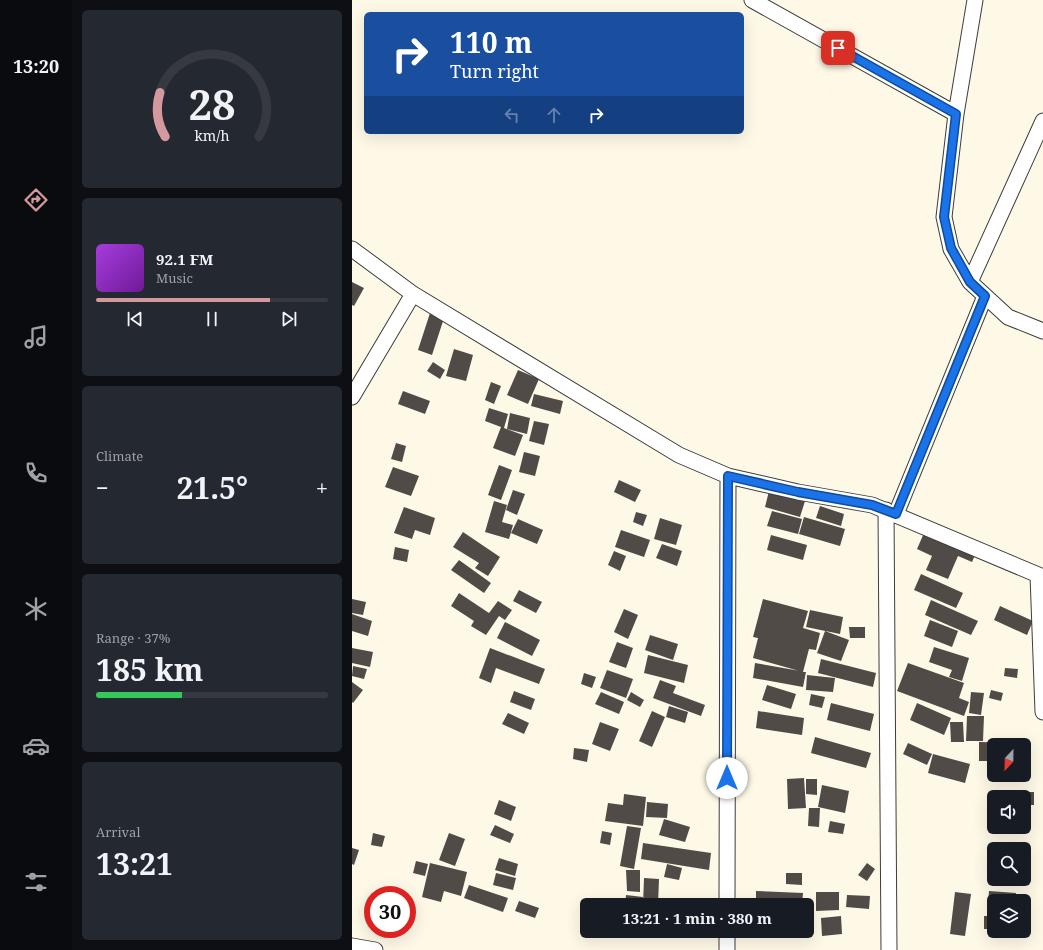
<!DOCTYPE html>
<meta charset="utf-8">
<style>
:root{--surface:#171b24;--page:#242831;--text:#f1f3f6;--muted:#9ea1a6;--line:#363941;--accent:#d4999f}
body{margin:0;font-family:"Noto Serif",serif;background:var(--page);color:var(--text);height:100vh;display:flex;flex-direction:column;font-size:15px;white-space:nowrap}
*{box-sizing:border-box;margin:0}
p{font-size:13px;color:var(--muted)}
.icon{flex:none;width:22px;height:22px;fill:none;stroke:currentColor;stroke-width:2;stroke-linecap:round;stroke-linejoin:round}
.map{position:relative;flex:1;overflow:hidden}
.panel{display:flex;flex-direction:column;gap:10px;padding:10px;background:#0d0f14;width:280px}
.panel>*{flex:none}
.banner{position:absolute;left:12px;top:12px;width:380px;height:122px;border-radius:6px;box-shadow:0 4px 16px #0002;background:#1a4fa0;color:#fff;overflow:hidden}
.needle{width:26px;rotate:202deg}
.controls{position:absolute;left:635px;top:738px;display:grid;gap:8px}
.controls a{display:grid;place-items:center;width:44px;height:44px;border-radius:6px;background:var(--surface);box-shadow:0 4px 16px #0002;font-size:20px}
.speed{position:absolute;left:12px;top:886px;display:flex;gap:8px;font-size:20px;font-weight:700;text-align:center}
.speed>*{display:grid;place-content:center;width:52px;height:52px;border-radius:50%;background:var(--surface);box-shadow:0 4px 16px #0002;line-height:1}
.speed .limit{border:6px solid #d22;background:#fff;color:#111}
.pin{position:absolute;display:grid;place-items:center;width:34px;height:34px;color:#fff;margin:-17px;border-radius:8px;box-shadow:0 2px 6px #0006}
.me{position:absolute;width:44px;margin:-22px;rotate:0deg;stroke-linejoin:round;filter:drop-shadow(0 0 3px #0008)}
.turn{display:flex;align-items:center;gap:14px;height:84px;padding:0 20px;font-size:18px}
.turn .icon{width:52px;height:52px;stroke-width:2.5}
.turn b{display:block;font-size:28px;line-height:34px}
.lanes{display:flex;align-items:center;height:38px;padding:0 20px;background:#0003;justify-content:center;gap:20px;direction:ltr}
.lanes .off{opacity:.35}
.big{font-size:30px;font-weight:700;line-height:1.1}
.panel .widget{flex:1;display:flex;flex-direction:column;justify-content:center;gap:6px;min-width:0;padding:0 14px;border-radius:6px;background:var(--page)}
.panel .dial{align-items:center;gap:0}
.dial svg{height:104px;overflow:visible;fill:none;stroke:var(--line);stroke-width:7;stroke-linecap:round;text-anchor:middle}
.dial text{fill:var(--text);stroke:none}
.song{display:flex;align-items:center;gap:12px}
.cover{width:48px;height:48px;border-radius:6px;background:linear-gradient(135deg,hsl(280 70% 55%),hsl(280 70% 35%))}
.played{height:4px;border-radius:2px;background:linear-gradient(90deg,var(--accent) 75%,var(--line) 75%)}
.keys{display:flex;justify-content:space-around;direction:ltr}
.heat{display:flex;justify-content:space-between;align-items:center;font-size:22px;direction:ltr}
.charge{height:6px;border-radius:3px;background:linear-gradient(90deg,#34c759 37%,var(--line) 0)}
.trip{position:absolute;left:228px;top:898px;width:234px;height:40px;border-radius:6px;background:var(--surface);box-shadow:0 4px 16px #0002;font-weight:700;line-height:40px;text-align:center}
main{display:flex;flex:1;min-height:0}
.tabs{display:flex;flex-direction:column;width:72px;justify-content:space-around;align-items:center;background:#090b0e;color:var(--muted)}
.tabs .icon{width:28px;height:28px}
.tabs .current{color:var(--accent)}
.tabs b{font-size:18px;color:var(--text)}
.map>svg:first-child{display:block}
.building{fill:#514b47}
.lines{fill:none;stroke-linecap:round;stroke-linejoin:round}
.minor-casing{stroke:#3d3d3d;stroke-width:17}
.minor{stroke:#fff;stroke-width:15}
.route-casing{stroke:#114b97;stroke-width:10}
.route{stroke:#1a73e8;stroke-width:7}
</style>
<main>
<nav class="tabs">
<b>13:20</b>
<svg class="icon current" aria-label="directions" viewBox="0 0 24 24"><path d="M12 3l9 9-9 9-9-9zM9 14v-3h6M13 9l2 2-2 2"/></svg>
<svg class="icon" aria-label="music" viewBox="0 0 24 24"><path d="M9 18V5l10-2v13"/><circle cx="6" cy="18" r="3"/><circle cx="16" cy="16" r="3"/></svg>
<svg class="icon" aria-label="phone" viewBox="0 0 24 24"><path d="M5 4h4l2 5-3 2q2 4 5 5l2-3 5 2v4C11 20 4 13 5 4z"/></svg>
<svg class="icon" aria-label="climate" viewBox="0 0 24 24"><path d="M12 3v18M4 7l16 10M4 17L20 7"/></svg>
<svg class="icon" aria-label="car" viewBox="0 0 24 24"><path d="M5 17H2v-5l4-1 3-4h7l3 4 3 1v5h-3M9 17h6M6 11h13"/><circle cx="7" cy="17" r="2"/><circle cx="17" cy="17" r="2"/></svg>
<svg class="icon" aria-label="filters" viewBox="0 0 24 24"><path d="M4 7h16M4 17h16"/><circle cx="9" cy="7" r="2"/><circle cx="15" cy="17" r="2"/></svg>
</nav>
<section class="panel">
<div class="widget dial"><svg viewBox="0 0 100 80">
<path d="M14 69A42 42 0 1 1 86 69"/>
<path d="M14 69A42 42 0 0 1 10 35" stroke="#d4999f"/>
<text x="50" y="56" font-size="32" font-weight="700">28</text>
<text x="50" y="72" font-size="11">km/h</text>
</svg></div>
<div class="widget">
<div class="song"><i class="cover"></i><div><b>92.1 FM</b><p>Music</p></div></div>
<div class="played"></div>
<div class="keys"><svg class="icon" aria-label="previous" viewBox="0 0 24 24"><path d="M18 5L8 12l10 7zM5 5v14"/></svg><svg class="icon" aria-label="pause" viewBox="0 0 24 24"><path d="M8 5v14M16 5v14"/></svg><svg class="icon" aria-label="next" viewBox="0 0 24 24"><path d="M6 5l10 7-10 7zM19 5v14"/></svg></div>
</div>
<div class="widget"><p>Climate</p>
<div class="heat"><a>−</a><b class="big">21.5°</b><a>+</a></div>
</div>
<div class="widget"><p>Range · 37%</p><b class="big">185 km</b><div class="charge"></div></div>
<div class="widget"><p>Arrival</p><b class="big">13:21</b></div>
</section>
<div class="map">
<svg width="691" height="950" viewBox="0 0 691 950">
<rect width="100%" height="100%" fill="#fef9e7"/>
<path class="building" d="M0 282 12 288 2 306 0 305Z
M78 313 92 318 80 355 66 350Z
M102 349 121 355 114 381 94 376Z
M81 362 93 370 88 379 75 371Z
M166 370 187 379 176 404 155 395Z
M139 382 149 386 142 404 133 400Z
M51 391 78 401 73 414 46 404Z
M182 394 211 401 208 414 179 406Z
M137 408 156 414 152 428 171 435 163 456 141 448 149 427 133 421Z
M158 413 178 418 175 434 155 429Z
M182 421 197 424 192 445 177 441Z
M44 443 54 446 50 462 39 459Z
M172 452 188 456 183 476 167 472Z
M147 465 160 470 149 500 136 495Z
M41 467 67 476 59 496 33 487Z
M267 480 289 490 283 502 262 492Z
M161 490 173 494 165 515 154 510Z
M417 491 453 501 448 517 413 507Z
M142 501 155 505 150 522 161 525 157 539 133 532Z
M468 506 492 514 489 526 464 518Z
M52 507 83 518 78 535 63 530 60 539 42 533Z
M420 511 450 519 446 534 415 526Z
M284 512 295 515 291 526 281 522Z
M452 517 493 529 488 546 447 534Z
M308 518 330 525 324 545 302 539Z
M166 519 191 530 185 544 159 533Z
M269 530 298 540 292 557 263 547Z
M111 532 148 557 136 576 123 568 127 563 101 547Z
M572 533 623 555 620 562 606 556 596 579 574 570 580 556 565 549Z
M419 535 455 545 451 560 415 550Z
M310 544 330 551 325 566 304 558Z
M43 547 57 550 55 562 41 559Z
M262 551 274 556 268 571 256 565Z
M107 560 139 583 132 593 99 570Z
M569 574 611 593 604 608 562 590Z
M167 590 190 602 184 613 161 601Z
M107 593 137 613 146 601 160 610 153 620 147 616 134 635 119 626 122 621 99 606Z
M0 599 14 602 11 615 0 613Z
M411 599 456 611 451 628 468 633 464 650 457 649 451 672 401 658 406 638 401 637Z
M579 600 626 621 619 635 573 615Z
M648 606 681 621 675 635 642 620Z
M272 609 286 615 276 639 262 632Z
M458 610 491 617 488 634 454 627Z
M0 614 20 621 16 636 0 631Z
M578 620 606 631 600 647 572 636Z
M153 622 188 640 180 656 145 638Z
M497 627H513V638H498Z
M473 631 497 640 489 661 465 653Z
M298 635 326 644 321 660 293 650Z
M265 642 281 648 274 668 257 662Z
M582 647 617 658 610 681 597 677 600 670 577 662Z
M0 648 21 652 18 667 0 663Z
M138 648 193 669 187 684 144 668 139 683 127 678Z
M296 655 336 665 332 683 292 673Z
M469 659 524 673 521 687 466 673Z
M403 663 454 672 451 687 401 678Z
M556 663 612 683 607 698 617 702 612 716 545 691Z
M1 666 15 669 12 679 0 676Z
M653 668 666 669 665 678 652 676Z
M255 670 281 679 274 698 248 688Z
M232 673 244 677 240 688 229 684Z
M455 675 483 678 481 692 454 690Z
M308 680 324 686 321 693 353 705 349 716 301 698Z
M0 682 11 690 1 703 0 702Z
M415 685 444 694 439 709 410 700Z
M639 690 651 693 649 701 637 698Z
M162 691 183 699 179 710 158 702Z
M249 692 272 702 267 714 243 704Z
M279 692 292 700 288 707 275 700Z
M619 692 632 693 629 715 617 713Z
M459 694 473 697 470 708 457 705Z
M479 703 522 714 518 731 475 720Z
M565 703 599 718 592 735 558 720Z
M317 706 336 712 333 723 314 717Z
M300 711 313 717 300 747 287 741Z
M406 711 452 718 450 735 404 728Z
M156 713 177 723 172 734 150 724Z
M615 716H632L631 741H614Z
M248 722 267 729 258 751 240 744Z
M598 722H611L612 742H599Z
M463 737 519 753 514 768 459 753Z
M627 742 679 743V762H672V745H642V761H627Z
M556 743 580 754 575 765 551 754Z
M222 748 237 750 235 762 221 759Z
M581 754 618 764 613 783 576 773Z
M452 778 454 808 436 809 435 779Z
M454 779H465V795L454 794Z
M470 785 497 791 493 813 466 807Z
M647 792H682V805H672V797H647Z
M272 794 294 797 291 826 253 821 256 803 271 805Z
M147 800 164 807 159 821 142 814Z
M295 802 316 804 315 818 294 817Z
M457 808H468L467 827 456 826Z
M312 819 338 827 333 842 307 835Z
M478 821 493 824 491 834 476 832Z
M143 825 162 834 158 843 138 835Z
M275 826 289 828 282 869 268 866Z
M250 831 260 833 258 845 248 843Z
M21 833 33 836 30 847 19 845Z
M97 833 113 839 103 866 87 860Z
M291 843 359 853 357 870 289 859Z
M0 848 7 850 2 865 0 864Z
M147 858 166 864 163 876 143 870Z
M64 861 76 864 73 876 61 873Z
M78 863 115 872 109 896 92 891 89 902 70 897Z
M515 863 523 869 515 881 506 875Z
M315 864 330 868 327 880 312 877Z
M274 870H288V892L275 891Z
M144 873 164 878 161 890 141 885Z
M434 873H450V885L434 884Z
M292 878 307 879 306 905H291Z
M117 885 156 898 151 912 112 898Z
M404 891 451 893 450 905H404Z
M637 891 664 893 663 901H642V904H636Z
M464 892H487V910L464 911Z
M603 892 619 894 613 936 598 934Z
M274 895 291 897 290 905H273Z
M495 895 518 896 517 909 494 907Z
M167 901 187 908 183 918 163 911Z
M489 916 490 934 470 936 469 918Z
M632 916H642V929H632Z
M385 931H401V936L385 935Z
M434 931H450V937H434Z"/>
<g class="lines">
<defs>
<path id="minor" d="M400 0 604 114
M623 0 604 114 592 217 599 249 618 282 656 317 691 331
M0 249 61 294 327 455 376 476 446 492 520 505 691 577
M618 282 691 121
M0 397 61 294
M534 510 537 950
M544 514 633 296
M686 575 691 712
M375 905 376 476
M0 946 23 950
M375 950V931"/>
</defs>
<use href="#minor" class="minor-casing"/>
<use href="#minor" class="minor"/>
</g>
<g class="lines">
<defs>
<path id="route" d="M375 778 376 476 446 492 520 505 544 514 633 296 618 282 599 248 592 217 604 114 486 48"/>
</defs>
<use href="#route" class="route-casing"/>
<use href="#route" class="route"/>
</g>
</svg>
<div class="controls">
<a><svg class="needle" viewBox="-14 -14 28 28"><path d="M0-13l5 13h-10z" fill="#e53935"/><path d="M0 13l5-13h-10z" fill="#9ea1a6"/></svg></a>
<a><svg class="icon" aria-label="sound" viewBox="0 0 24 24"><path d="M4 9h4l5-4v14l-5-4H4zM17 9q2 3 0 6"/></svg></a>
<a><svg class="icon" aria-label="search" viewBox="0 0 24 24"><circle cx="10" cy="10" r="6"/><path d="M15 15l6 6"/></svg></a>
<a><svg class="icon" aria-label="layers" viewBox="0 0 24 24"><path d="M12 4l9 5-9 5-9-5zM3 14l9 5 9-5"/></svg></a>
</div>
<div class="speed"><div class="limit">30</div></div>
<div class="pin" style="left:486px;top:48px;background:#d93025"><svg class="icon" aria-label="arrive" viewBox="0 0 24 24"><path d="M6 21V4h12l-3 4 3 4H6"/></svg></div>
<svg class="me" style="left:375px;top:778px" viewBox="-20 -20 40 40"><circle r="19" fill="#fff"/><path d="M0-13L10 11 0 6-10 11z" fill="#1a73e8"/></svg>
<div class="trip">13:21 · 1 min · 380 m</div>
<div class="banner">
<div class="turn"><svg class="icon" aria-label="right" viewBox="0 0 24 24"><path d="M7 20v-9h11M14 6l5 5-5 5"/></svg><div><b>110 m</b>Turn right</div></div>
<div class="lanes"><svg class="icon off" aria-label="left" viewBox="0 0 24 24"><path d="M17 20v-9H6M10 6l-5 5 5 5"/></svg><svg class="icon off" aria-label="ahead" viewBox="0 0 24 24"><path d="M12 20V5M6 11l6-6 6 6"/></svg><svg class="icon" aria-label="right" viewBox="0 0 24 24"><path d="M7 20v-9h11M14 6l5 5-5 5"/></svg></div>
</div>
</div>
</main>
